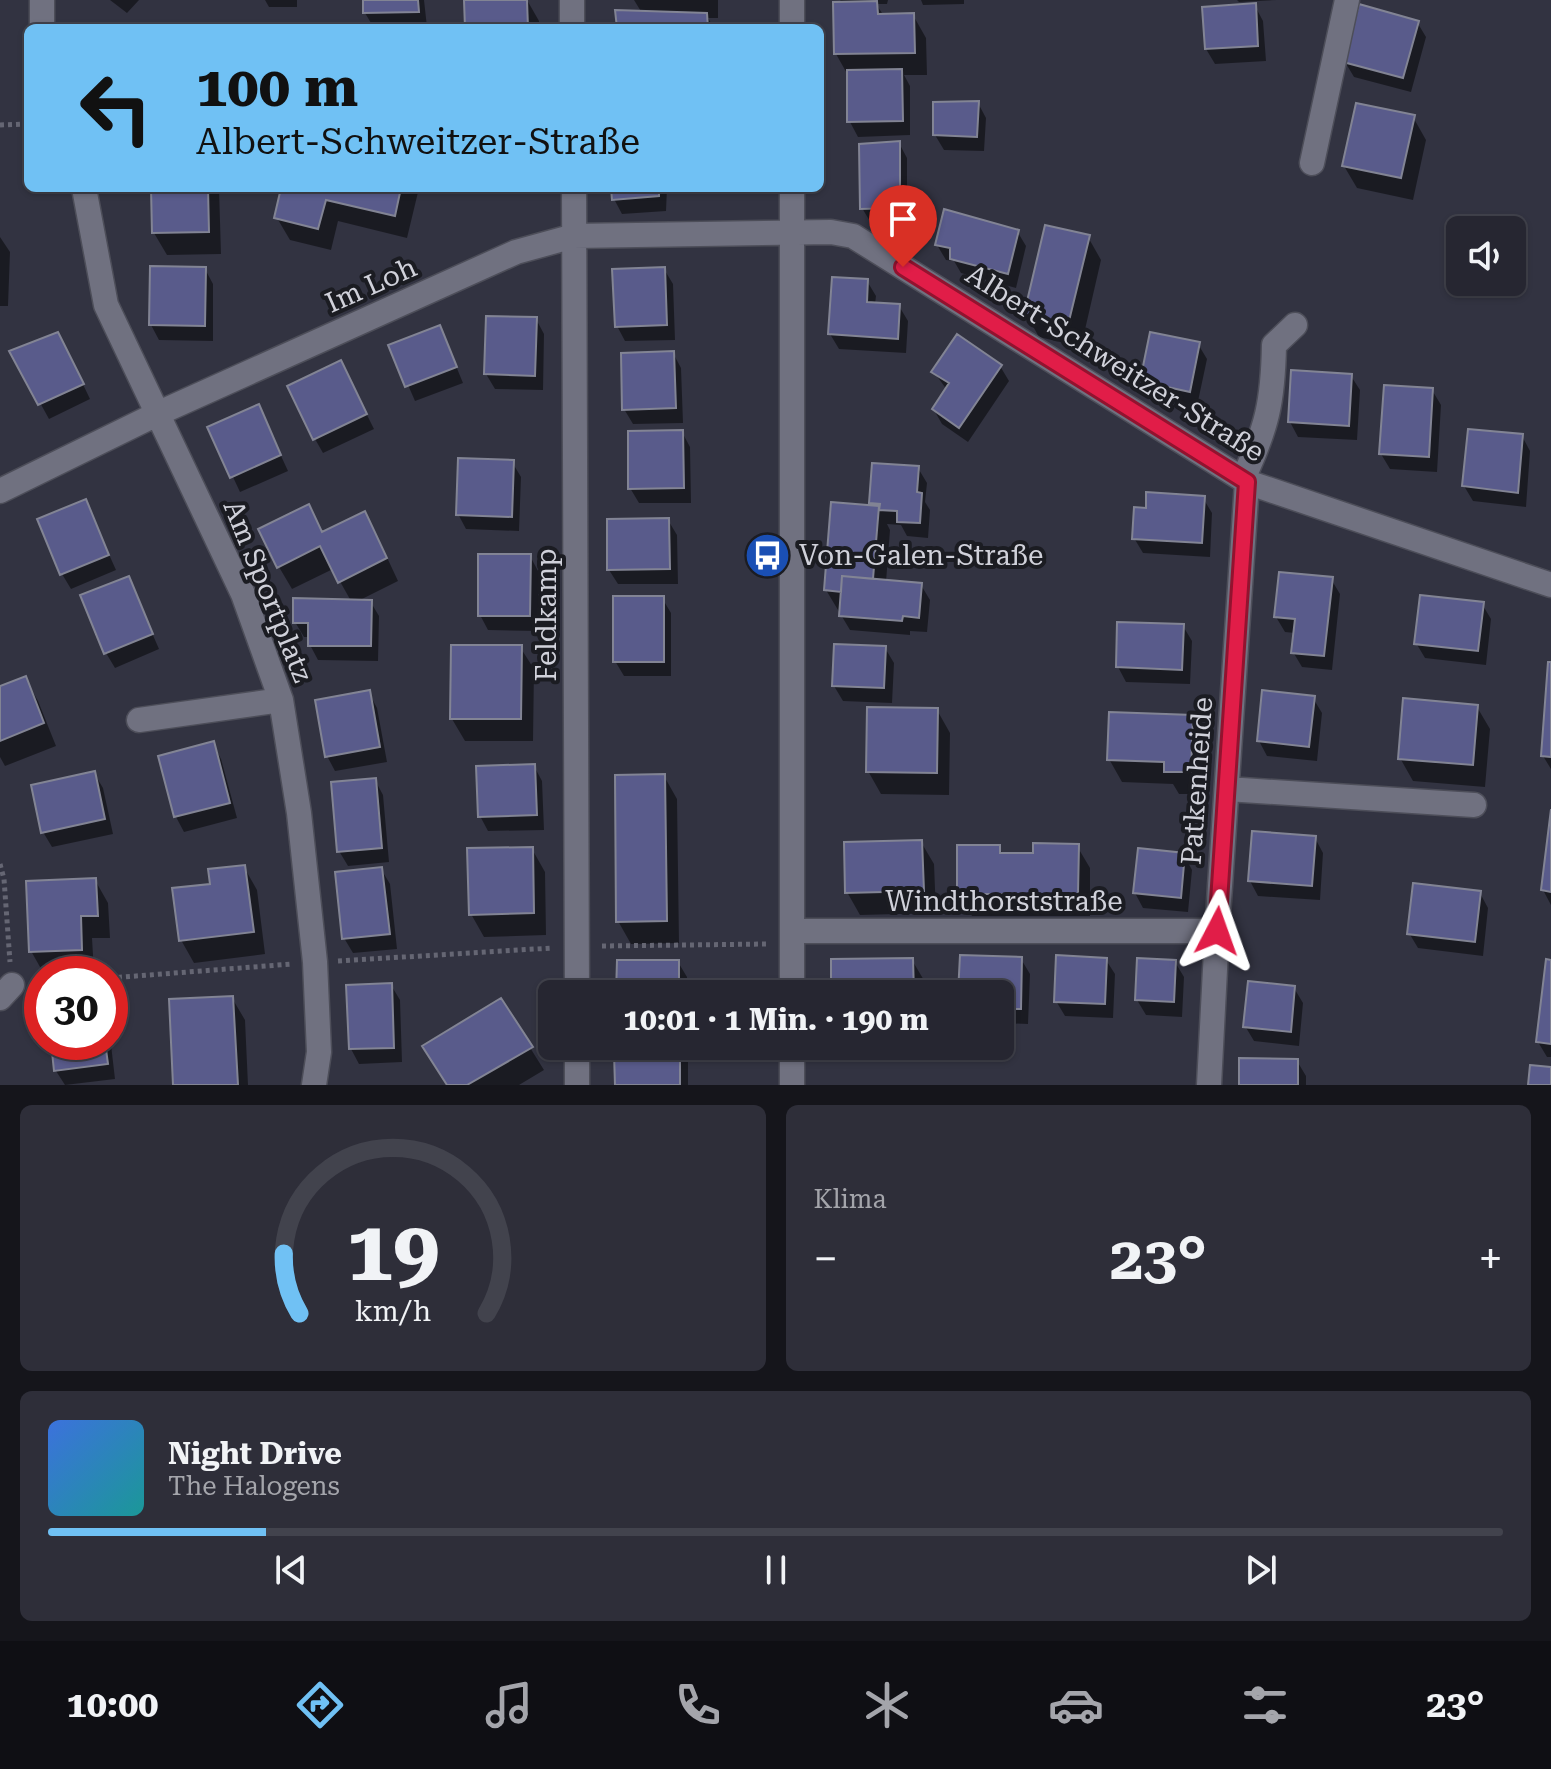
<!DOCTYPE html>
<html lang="de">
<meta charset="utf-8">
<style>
:root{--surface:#262631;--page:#2e2e39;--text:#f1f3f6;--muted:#a4a5ab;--line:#42434d;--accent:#70c1f4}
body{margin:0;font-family:"Roboto Serif",serif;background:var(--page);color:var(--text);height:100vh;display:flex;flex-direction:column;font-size:30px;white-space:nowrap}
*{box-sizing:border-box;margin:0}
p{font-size:26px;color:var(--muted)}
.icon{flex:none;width:44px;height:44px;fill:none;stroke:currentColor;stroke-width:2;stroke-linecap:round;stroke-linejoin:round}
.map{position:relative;height:1085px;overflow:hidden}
.panel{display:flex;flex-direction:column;gap:20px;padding:20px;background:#15151b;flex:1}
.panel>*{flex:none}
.top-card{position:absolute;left:24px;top:24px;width:800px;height:168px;border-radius:12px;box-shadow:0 2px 6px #0004,0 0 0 2px var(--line);background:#70c1f4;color:#111;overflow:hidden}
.tools{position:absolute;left:1446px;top:216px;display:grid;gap:16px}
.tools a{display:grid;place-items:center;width:80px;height:80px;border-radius:12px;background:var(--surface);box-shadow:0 2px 6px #0004,0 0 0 2px var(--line);font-size:40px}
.speed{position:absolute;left:24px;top:956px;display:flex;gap:16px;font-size:40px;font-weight:700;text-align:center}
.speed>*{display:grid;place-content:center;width:104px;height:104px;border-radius:50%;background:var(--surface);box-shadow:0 2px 6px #0004,0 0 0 2px var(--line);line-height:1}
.speed .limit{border:12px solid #d22;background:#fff;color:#111}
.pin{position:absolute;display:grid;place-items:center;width:68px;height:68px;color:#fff;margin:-82px -34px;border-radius:50% 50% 50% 0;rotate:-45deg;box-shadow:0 0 8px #0007}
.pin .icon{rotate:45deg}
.me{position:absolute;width:88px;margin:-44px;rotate:4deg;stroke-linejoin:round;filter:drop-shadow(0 0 6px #0008)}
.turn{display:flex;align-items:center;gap:28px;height:168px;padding:0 40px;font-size:36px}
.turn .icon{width:104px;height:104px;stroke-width:2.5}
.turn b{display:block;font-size:56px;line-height:68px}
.big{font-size:60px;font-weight:700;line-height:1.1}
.panel .card{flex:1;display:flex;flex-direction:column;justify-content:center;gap:12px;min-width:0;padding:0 28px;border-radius:12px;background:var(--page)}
.panel .dial{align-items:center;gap:0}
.dial svg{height:208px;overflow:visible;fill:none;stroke:var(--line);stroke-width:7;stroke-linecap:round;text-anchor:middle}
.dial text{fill:var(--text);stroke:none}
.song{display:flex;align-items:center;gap:24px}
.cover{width:96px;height:96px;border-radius:12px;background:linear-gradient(135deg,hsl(220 70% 55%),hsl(180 70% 35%))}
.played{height:8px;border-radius:4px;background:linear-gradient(90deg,var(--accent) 15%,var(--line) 15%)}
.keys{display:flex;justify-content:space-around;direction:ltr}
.heat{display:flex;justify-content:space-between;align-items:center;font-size:44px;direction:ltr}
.panel .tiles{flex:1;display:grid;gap:20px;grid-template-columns:1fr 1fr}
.card:last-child{grid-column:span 2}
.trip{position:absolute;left:538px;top:980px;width:476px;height:80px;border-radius:12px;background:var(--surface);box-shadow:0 2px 6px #0004,0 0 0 2px var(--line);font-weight:700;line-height:80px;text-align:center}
.tabs{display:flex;height:128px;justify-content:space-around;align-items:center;background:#0f0f14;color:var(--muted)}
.tabs .icon{width:56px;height:56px}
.tabs .selected{color:var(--accent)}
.tabs b{font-size:36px;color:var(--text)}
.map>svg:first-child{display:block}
.shadow{fill:#0007}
.building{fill:#595b8b;stroke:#828494;stroke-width:2}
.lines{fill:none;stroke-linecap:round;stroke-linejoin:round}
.minor-casing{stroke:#4d4e59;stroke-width:27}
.path{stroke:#656673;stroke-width:5;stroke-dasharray:4 4;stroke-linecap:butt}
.minor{stroke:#707180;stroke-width:24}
.route-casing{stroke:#92132f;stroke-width:20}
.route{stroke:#e11d48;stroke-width:14}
.labels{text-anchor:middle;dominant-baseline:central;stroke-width:8;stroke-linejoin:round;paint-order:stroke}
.street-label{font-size:28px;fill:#d0d1da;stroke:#1b1c22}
.poi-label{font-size:28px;fill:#d0d1da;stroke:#1b1c22;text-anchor:start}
</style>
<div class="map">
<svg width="1551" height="1085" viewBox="0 0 1551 1085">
<rect width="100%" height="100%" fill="#323341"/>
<path class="shadow" d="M110 0H139L127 13Z
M265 0H297V7H269Z
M365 0H424L427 27 374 28 365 13Z
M484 0H527L539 21V28H468Z
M634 0H718V18H708L714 28H619L642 13Z
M840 0H888L887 4H876L884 16 913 15 926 38 927 75H904L910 86V135L858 137 850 122 849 77 836 54 843 4Z
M921 0H964V4L923 5Z
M1237 0H1277L1239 2Z
M1255 6 1263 21 1266 61 1215 64 1206 49Z
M1417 22 1426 37 1411 92 1354 77 1345 62Z
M978 103 986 118 984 151 944 150 935 135Z
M1413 117 1426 140 1413 200 1357 188 1344 166Z
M899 143 907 158V222L871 223 862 208Z
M153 188H219L221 254 167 255 154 233Z
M283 188H419L407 238 338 221 331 250 290 240 277 218Z
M613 188H667L666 211 622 214 614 199Z
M1017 231 1026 246 1016 288 961 273 954 261 946 260 937 245Z
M0 237 10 252 8 306H0Z
M1088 237 1101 260 1081 347 1039 337 1026 314Z
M205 269 213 284V341L159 340 151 325Z
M664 269 673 284 675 340 625 341 617 326Z
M867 281 876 296 875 304 899 306 908 321 906 353 839 349 830 334Z
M536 319 544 334 543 390 495 389 486 374Z
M440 327 463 383 415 401 391 346Z
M1198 344 1207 359 1197 406 1150 396 1142 381Z
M66 349 90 399 49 419 12 352Z
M673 353 681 368 683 423 633 424 624 409Z
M1000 366 1009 381 968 442 942 424 934 410 947 390 934 372Z
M1351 376 1360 390 1357 440 1298 437 1290 422Z
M348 377 374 429 323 453 315 439Z
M1432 390 1441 405 1437 472 1390 469 1381 454Z
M258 406 288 471 240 492 210 428Z
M682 432 690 447 691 503H639L630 488Z
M1522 436 1530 451 1526 507 1473 501 1464 486Z
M512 462 521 477 519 531 466 529 458 514Z
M918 468 927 483 925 502 930 510 928 538 907 536 901 525 887 524 890 530 886 582 921 585 930 600 927 632 910 631V635L850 630 826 590 874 508 871 503Z
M1203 498 1212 513 1210 557 1143 553 1134 538 1147 510Z
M85 501 116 570 71 589 62 574Z
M308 507 323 534 377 536 398 581 358 601H370L379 616 378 661 318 660 310 645V637H304L295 622 351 601 333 569 292 589 279 567Z
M668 520 677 535 678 584H618L609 570Z
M530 556 538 571V631L488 630 480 615Z
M128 578 159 649 115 668 106 653Z
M1331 579 1340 594 1332 670 1302 667 1293 652 1295 633 1285 632 1276 617Z
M662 598 671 613V676H624L615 661Z
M1482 604 1491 619 1486 665 1425 658 1416 643Z
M1183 626 1192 641 1190 684 1126 682 1118 667Z
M520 647 534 669 533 741H465L452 719Z
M885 648 894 663 892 703 843 701 834 686Z
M1551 664V769L1543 756Z
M25 678 38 701 56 746 5 766 0 757V688Z
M369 693 377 708 387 762 335 771 327 756Z
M1313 698 1322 713 1317 761 1267 756 1259 741Z
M1477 707 1490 729 1485 787 1413 781 1400 758Z
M937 710 950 733 949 795 881 794 868 771Z
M1192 717 1205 739 1203 794H1179L1173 784 1122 782 1109 759Z
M213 744 221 759 237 818 184 832 176 817 161 757Z
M534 766 542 781 544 830 488 831 480 816Z
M94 773 103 788 113 834 52 847 43 832Z
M664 776 677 799 679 943 631 944 618 921Z
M375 780 383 795 389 862 348 866 339 851Z
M1551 825V905L1543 890Z
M1315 838 1323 853 1320 900 1258 896 1250 881Z
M921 842 934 864 936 913 860 915 847 892Z
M1077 846 1090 868V916H972L959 893 999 847 1003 855H1035Z
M532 849 545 872 546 935 484 937 471 914Z
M1184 855 1192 870 1188 912 1143 908 1135 893Z
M244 867 257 890 265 954 194 963 181 940 212 885Z
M381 869 390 884 397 949 353 953 344 938Z
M95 880 108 903 110 938H92L94 972 44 974 31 951Z
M1480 893 1488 908 1483 956 1418 948 1409 933Z
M1021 959 1030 974 1028 1024 1000 1023V994H960Z
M912 960 925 982V994H833Z
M1106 960 1115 974 1113 1018 1065 1016 1056 1001Z
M678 962 687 977V994H618Z
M1175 962 1184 977 1182 1017 1146 1015 1137 1000Z
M1551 962V1057H1547L1538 1042Z
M391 985 400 1000 402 1062 359 1064 351 1049Z
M1294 988 1303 1003 1299 1046 1254 1041 1245 1026Z
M232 998 245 1020 248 1085H175Z
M501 1001 544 1070 519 1085H448Z
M110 1036 115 1079 65 1085 56 1071 53 1042H110Z
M636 1046H682L688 1056V1085H617Z
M842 1046H905V1053L847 1054Z
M1297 1061 1306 1076V1085H1241Z"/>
<path class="building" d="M363 0H418L419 12 363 13Z
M464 0H527L528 28H465Z
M877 1 878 14 914 13 915 53 834 54 833 2Z
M1256 3 1258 46 1205 49 1202 7Z
M1359 4 1419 21 1403 78 1343 62Z
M615 10 707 13 708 28H617Z
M902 69 903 121 847 122V70Z
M979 101 977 137 933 135V102Z
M1356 103 1415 115 1401 178 1342 166Z
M900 141V208L860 209 859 144Z
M151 188H208L209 232 152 233Z
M281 188H401L395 216 326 200 318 229 274 218Z
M611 188H659V196L612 200Z
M944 209 1019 230 1008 274 950 259V248L935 245Z
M1045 225 1090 235 1068 325 1024 314Z
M150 266 206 267 205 326 149 325Z
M665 267 667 325 615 327 612 269Z
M832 277 868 279 867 302 900 304 898 339 828 334Z
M486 316 537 317 535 376 484 374Z
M440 325 457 367 405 387 388 345Z
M58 332 84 384 38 405 9 351Z
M1150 332 1200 342 1190 392 1140 381Z
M957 334 1002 365 959 428 932 409 949 383 931 372Z
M674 351 676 408 622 410 621 353Z
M341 360 367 414 313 440 287 386Z
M1291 370 1352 374 1349 426 1288 422Z
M1384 385 1433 388 1429 457 1379 454Z
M259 404 281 455 230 478 207 427Z
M1468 429 1523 434 1518 493 1462 486Z
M683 430 684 488 628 489V431Z
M458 458 514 460 512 517 456 515Z
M872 463 919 466 917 492 922 493 920 523 897 522V511L879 510 880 504 869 503Z
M1146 492 1205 496 1202 543 1132 539 1134 507 1146 508Z
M86 499 109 555 60 575 37 519Z
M831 502 879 506 873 579 842 576 841 592 824 590Z
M309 504 322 532 365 511 387 558 338 583 320 546 277 568 258 529Z
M669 518 670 569 607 570V519Z
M478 554H531L530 616H478Z
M1279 572 1333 577 1324 656 1291 653 1295 619 1274 617Z
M129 576 153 634 104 654 80 595Z
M842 576 922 583 919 618 903 616 902 621 839 616Z
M1420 595 1484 602 1478 651 1414 644Z
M613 596H664V662H613Z
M293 598 372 600 371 646H308V623H293Z
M1117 622 1184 624 1182 670 1116 667Z
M834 644 886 646 884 688 832 686Z
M451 645H522L521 719H450Z
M1548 662H1551V757L1541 756Z
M26 676 44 723 0 741V686Z
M370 690 380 747 325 757 315 700Z
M1262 690 1315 696 1309 747 1257 741Z
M1403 698 1478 705 1473 765 1398 759Z
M867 707 938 708 937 773 866 772Z
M1109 712 1193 715 1191 772H1164V762L1107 760Z
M214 741 230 803 174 817 158 756Z
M535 764 537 815 478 817 476 766Z
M95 771 105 819 41 833 31 785Z
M665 774 667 921 616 922 615 775Z
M376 778 382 848 337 852 331 782Z
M1551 809V892L1541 890Z
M1252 831 1316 836 1312 886 1248 881Z
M922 840 924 891 845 893 844 842Z
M1033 843 1079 844 1078 894H957V845H1000V853H1033Z
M533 847 534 913 469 915 467 848Z
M1138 848 1185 853 1181 898 1133 893Z
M245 865 254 932 179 941 172 888 210 884 208 869Z
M382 867 390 934 342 939 335 872Z
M96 878 98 916H81L82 950 29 952 26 881Z
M1413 883 1481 891 1475 942 1407 934Z
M960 955 1022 957 1021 1009H1000V994H958Z
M1056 955 1107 958 1105 1004 1054 1002Z
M913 958 914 994H831V959Z
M1137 958 1176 960 1174 1002 1135 1000Z
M1546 959 1551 960V1044L1536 1042Z
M617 960H679V994H616Z
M1248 981 1295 986 1291 1032 1243 1027Z
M392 983 394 1048 349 1049 346 985Z
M233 996 238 1085H173L169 999Z
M501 998 533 1047 467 1085H447L422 1046Z
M51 1042H105L108 1064 54 1071Z
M634 1046H680V1085H615L614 1053 632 1051Z
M1239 1058 1298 1059V1085H1239Z
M1530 1065 1551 1067V1085H1528Z"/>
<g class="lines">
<defs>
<path id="minor" d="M42 0V28
M572 0V28
M792 28V0
M1312 163 1347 0
M84 188 106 305 243 594 281 700 299 813 315 962 319 1052 314 1085
M574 188 577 994
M792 188V994
M1243 479C1267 427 1273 402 1274 345L1295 325
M0 491 159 413 516 252 574 236 831 232 853 236 1247 482 1551 585
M139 720 281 700
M1227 789 1474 805
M792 931H1217
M0 998 12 985
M577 1085V1046
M792 1085V1046
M1209 1085 1217 931 1247 482"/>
</defs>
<use href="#minor" class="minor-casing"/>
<path class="path" d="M0 125 28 124
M0 864 4 879 10 962
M602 946 768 944
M338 961 552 948
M110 978 292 964"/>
<use href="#minor" class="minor"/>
</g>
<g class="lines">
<defs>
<path id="route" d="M903 267 1247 482 1217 931"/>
</defs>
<use href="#route" class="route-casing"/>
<use href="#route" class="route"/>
</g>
<defs>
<symbol id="bus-disc" viewBox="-11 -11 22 22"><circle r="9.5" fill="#1a4fb4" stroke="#1b1c22"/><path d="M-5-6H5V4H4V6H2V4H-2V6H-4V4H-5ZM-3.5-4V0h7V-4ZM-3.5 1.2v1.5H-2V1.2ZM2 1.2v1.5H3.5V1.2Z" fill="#fff"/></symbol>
</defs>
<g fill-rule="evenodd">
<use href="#bus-disc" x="742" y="530" width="51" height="51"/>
</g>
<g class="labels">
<g class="street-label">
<text transform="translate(371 285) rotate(-24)">Im Loh</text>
<text transform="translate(1115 363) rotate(32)">Albert-Schweitzer-Straße</text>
<text transform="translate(268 591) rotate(68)">Am Sportplatz</text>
<text transform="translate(546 615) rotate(-90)">Feldkamp</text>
<text transform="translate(1197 781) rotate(-86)">Patkenheide</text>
<text x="1004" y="901">Windthorststraße</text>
</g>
<g class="poi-label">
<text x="799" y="555">Von-Galen-Straße</text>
</g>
</g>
</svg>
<div class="tools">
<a><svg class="icon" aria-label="sound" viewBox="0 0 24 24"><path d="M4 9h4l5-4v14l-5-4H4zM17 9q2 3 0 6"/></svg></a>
</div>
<div class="speed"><div class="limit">30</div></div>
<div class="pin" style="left:903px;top:267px;background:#d93025"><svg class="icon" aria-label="arrive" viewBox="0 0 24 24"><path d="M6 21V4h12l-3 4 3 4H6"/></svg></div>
<svg class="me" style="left:1217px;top:931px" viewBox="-20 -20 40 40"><path d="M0-17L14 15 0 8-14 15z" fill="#e11d48" stroke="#fff" stroke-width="4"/></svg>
<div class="trip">10:01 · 1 Min. · 190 m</div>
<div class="top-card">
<div class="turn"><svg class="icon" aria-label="left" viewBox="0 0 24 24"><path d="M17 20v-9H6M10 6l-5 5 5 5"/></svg><div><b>100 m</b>Albert-Schweitzer-Straße</div></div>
</div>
</div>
<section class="panel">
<div class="tiles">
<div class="card dial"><svg viewBox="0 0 100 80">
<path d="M14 69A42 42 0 1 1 86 69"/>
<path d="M14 69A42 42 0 0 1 8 46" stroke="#70c1f4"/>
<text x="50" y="56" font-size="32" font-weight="700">19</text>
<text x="50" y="72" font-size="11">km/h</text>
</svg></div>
<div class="card"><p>Klima</p>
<div class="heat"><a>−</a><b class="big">23°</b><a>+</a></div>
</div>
<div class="card">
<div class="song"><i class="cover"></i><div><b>Night Drive</b><p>The Halogens</p></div></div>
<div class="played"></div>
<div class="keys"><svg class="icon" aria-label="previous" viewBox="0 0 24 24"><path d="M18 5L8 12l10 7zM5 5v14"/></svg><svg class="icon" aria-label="pause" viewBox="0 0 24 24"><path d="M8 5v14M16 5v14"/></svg><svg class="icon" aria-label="next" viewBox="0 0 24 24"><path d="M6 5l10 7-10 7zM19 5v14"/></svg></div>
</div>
</div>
</section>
<nav class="tabs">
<b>10:00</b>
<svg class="icon selected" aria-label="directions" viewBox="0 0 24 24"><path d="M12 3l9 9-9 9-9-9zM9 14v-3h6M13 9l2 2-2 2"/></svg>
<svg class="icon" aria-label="music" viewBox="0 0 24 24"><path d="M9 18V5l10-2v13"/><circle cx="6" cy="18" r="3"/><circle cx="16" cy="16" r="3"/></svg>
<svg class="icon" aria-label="phone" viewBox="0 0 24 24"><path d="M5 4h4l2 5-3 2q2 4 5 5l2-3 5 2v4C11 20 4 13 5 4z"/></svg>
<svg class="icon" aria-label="climate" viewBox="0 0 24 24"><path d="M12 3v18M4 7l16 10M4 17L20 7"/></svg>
<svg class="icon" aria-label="car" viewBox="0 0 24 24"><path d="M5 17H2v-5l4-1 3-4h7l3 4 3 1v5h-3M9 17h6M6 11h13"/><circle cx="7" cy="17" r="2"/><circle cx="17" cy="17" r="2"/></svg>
<svg class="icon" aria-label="filters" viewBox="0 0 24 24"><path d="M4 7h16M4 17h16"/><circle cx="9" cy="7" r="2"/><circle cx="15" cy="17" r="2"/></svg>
<b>23°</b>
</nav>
